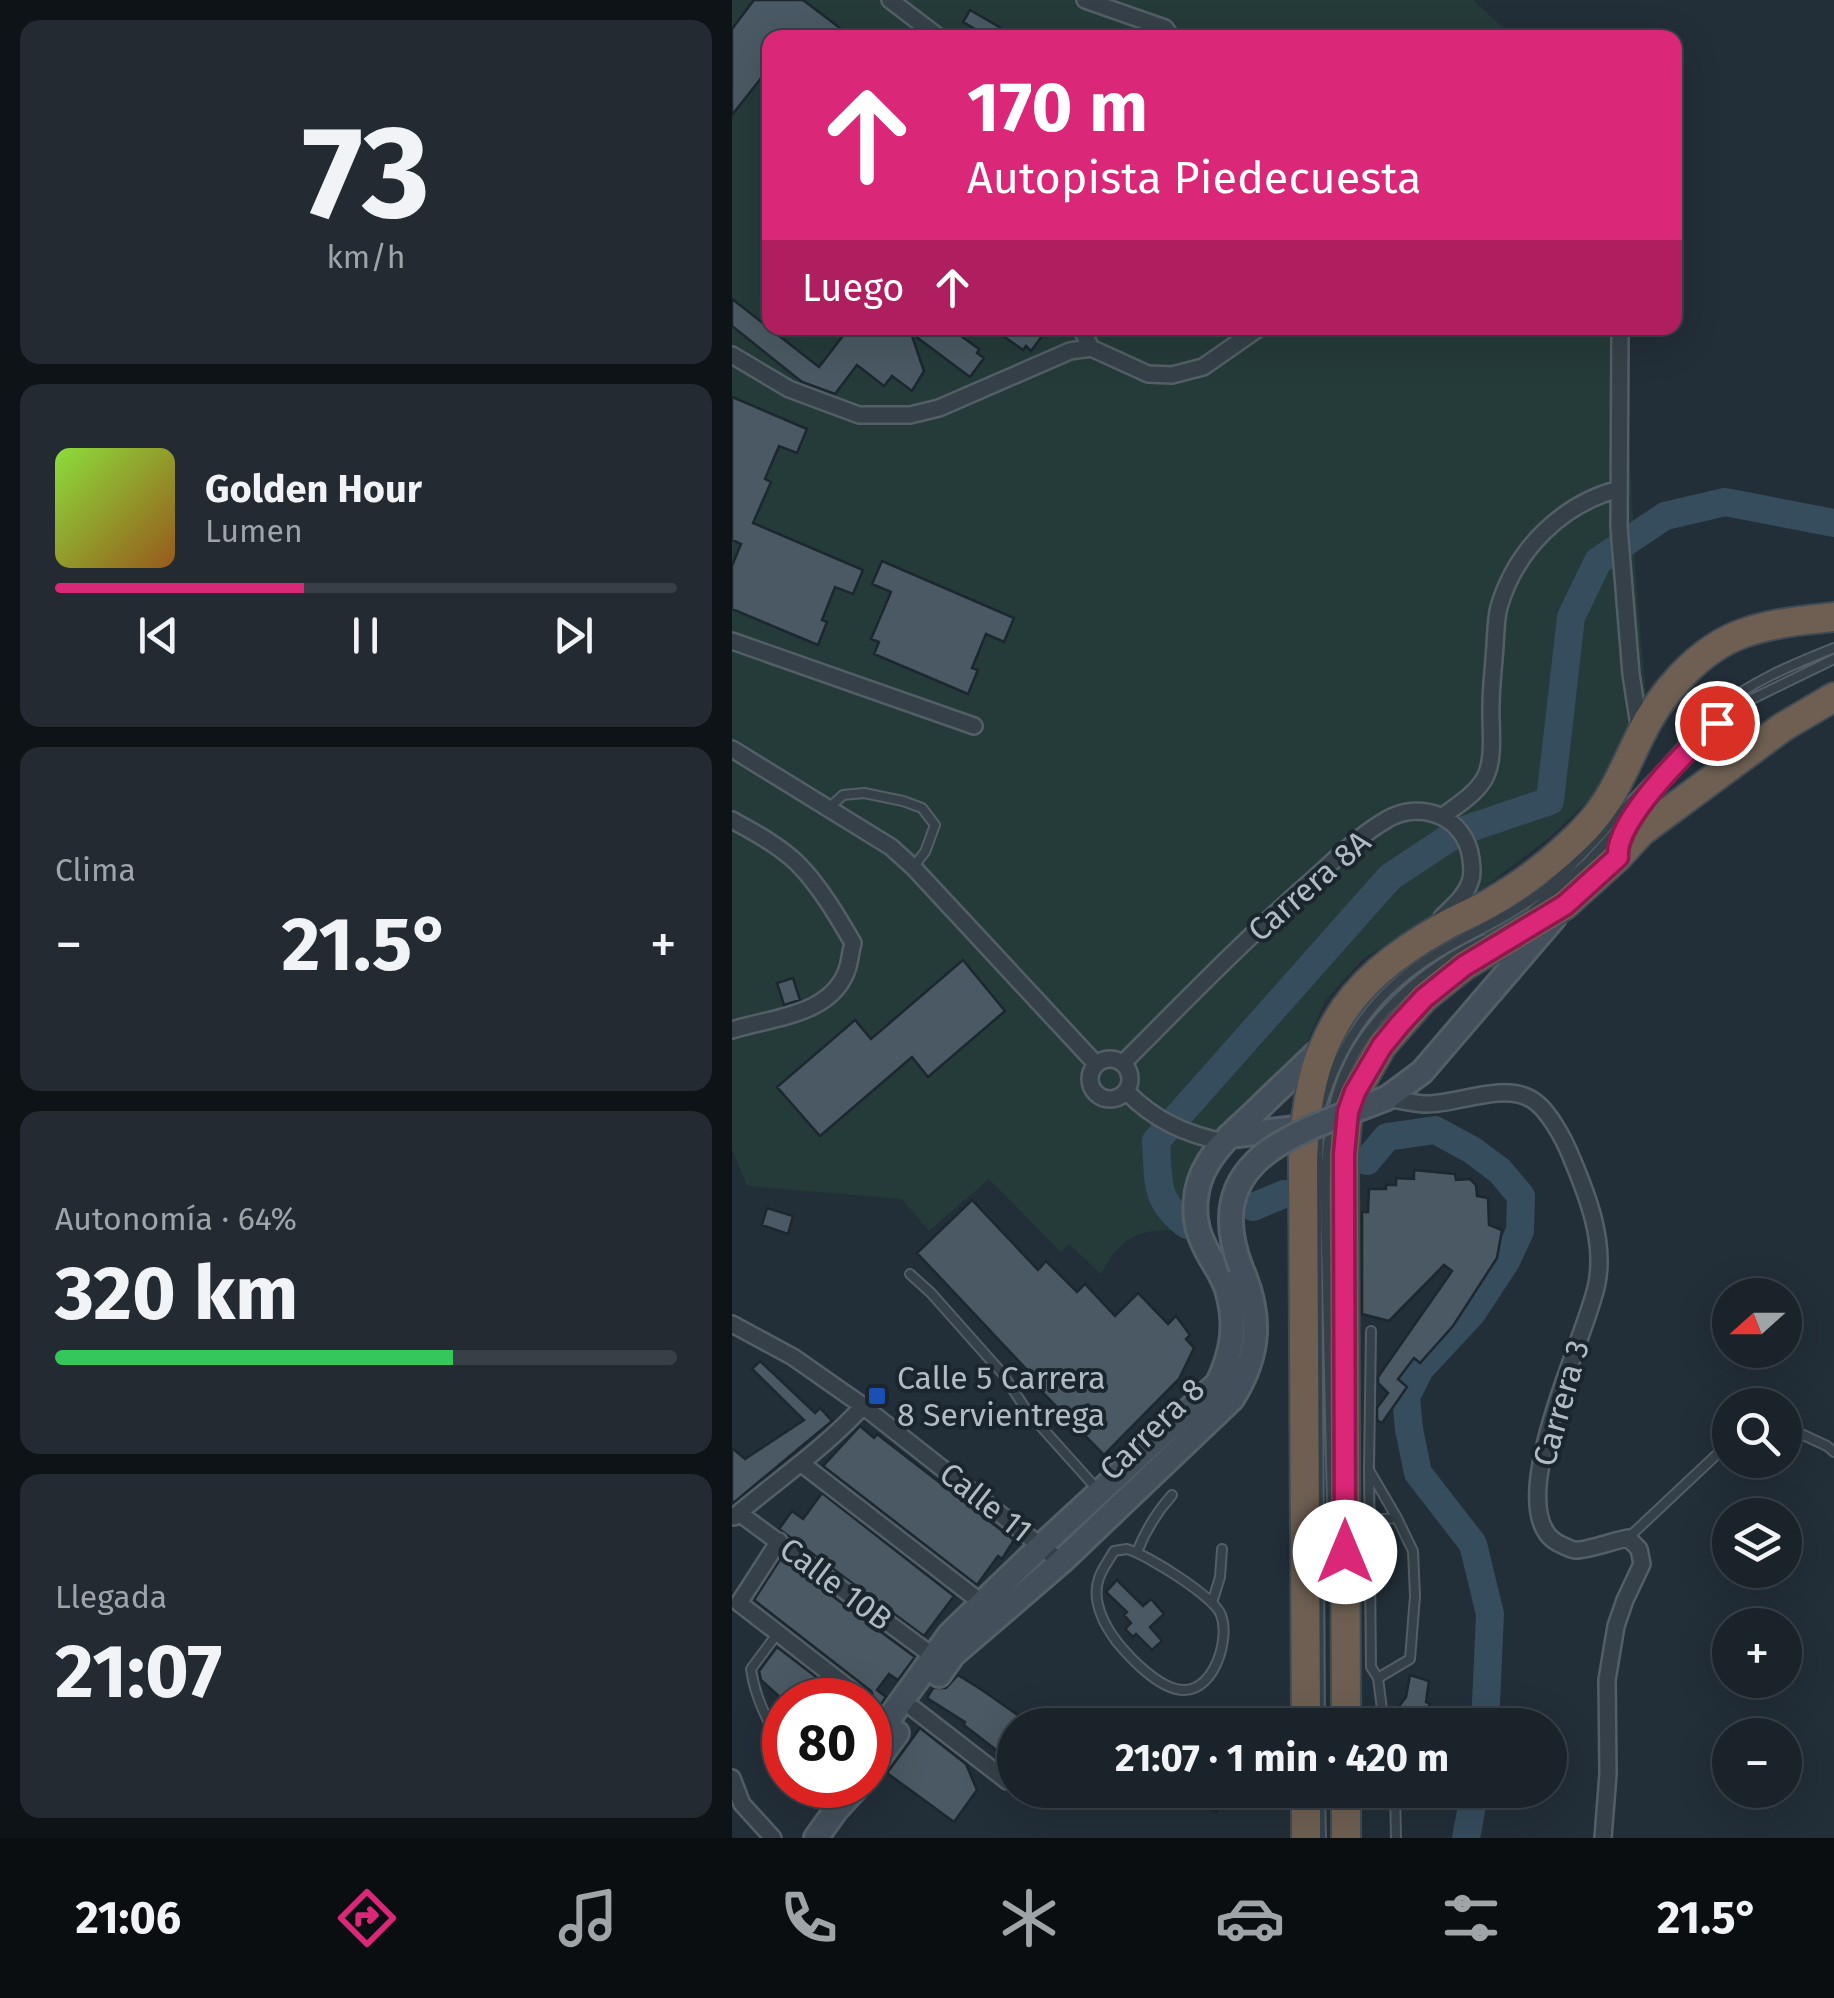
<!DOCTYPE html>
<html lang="es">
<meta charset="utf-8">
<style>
:root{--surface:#1a222a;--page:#232a32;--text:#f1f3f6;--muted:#9fa4a8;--line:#383f47;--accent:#db2777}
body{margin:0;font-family:"Fira Sans",sans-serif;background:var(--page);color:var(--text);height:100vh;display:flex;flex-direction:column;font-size:38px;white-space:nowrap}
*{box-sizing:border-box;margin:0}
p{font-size:32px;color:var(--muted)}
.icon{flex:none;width:55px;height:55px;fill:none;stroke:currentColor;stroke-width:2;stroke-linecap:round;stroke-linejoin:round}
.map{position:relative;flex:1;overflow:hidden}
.details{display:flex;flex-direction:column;gap:20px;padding:20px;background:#0e1317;width:732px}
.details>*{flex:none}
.banner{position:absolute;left:30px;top:30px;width:920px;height:305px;border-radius:20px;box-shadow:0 10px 40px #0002,0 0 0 2px var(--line);background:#db2777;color:#fff;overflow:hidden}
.needle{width:65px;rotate:249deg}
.buttons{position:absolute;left:980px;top:1278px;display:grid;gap:20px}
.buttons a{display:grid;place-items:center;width:90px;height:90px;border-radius:50%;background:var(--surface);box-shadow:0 10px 40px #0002,0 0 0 2px var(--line);font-size:50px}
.speed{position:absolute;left:30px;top:1678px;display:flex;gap:20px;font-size:50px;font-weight:700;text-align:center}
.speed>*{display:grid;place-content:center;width:130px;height:130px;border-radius:50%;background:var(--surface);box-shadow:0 10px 40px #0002,0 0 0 2px var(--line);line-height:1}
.speed .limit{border:15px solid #d22;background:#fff;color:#111}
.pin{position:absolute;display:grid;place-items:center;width:85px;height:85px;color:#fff;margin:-42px;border:5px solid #fff;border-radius:50%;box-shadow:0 2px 10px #0007}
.me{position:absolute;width:110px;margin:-55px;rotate:0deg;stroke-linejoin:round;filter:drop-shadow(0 0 8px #0008)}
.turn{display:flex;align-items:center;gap:35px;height:210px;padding:0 40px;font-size:45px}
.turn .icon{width:130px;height:130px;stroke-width:2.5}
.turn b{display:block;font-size:70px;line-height:85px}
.then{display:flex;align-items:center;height:95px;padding:0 40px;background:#0003;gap:20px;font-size:38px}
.big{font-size:75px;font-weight:700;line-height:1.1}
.details .widget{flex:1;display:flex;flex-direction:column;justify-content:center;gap:15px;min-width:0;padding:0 35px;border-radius:20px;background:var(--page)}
.details .dial{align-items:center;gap:0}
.dial b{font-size:130px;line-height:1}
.song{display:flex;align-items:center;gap:30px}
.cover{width:120px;height:120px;border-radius:15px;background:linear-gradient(135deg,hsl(90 70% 55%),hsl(30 70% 35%))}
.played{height:10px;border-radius:5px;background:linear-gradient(90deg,var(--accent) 40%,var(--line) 40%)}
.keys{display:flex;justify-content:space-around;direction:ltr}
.heat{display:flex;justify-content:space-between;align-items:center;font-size:55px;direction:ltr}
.charge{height:15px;border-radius:8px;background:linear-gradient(90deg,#34c759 64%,var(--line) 0)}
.trip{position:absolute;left:265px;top:1708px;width:570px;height:100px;border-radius:50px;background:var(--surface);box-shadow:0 10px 40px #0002,0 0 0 2px var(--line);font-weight:700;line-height:100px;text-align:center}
.menu{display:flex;height:160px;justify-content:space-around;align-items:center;background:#0a0e11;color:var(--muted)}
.menu .icon{width:70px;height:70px}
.menu .on{color:var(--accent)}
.menu b{font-size:45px;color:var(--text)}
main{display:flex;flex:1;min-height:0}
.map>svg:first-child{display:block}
.green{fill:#253b39}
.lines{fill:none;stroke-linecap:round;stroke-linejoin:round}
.river{stroke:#364d5e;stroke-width:28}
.building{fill:#4a5963;stroke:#1c272f;stroke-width:2.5}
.lane-casing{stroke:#535e66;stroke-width:12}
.street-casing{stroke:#535e66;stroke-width:20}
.secondary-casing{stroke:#535e66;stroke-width:28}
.highway-casing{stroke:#404b53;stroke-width:32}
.lane{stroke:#354048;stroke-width:8}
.street{stroke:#354048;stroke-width:15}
.secondary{stroke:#434f5b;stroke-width:22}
.highway{stroke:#6e5f52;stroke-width:28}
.secondary-bridge-casing{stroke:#535e66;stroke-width:28;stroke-linecap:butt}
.secondary-bridge{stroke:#434f5b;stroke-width:22}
.route-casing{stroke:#8e194d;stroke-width:25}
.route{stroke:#db2777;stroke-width:18}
.transit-dot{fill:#1a4fb4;stroke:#1b252d;stroke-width:4}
.labels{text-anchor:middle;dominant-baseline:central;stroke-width:8;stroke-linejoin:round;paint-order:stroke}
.street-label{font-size:32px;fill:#b0bbc4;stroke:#1b252d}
.poi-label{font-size:32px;fill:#b0bbc4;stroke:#1b252d;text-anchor:start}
</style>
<main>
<section class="details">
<div class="widget dial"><b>73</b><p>km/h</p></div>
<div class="widget">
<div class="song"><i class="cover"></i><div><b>Golden Hour</b><p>Lumen</p></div></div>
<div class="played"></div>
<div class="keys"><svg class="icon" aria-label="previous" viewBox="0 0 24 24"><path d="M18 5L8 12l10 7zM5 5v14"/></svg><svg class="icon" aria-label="pause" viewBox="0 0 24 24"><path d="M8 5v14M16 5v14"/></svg><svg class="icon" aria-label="next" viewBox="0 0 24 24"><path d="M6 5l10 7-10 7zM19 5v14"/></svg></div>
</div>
<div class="widget"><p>Clima</p>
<div class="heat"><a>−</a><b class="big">21.5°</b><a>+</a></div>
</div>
<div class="widget"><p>Autonomía · 64%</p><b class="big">320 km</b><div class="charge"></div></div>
<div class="widget"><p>Llegada</p><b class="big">21:07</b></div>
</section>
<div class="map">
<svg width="1102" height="1838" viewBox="0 0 1102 1838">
<rect width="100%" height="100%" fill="#222e38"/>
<path class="green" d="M0 0H741L781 37 38 38V328H891L905 595 914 693 861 796 818 837 750 889 702 914 631 959 593 1001 571 1051 465 1157C449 1184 453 1202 456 1232 412 1226 390 1234 369 1274L337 1244 329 1252 257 1179 197 1231 170 1199 15 1186 0 1149Z"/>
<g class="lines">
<path class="river" d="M635 1161 655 1137 703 1130 740 1150 768 1171 789 1196 788 1231 774 1261 740 1313 688 1369 674 1397 677 1429 686 1473 741 1544 758 1614 753 1725
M521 1207 552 1194
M455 1225C421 1199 427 1181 424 1141L658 877 726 832 818 801 839 617 866 561 933 516 993 502 1102 523
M734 1838 743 1790"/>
</g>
<path class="building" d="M22 0H71L121 38H73L65 31 60 38H38V67L0 115V29Z
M238 10 269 28 264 38H259L231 22Z
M0 299 87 367 117 328H218L247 349 245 353 252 358 238 377 179 333 192 371 180 391 160 376 152 386 125 365 103 394 70 382 0 326Z
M260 328H316L299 351 294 346 291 350Z
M0 397 75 429 65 453 47 446 33 479 39 482 21 523 131 570 121 594 103 587 90 620 95 622 86 645 0 609V566L9 544 0 540Z
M150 561 282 618 272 642 254 634 240 668 246 670 236 694 142 654 147 642 139 639 159 592 140 584Z
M231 960 273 1011 196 1077 180 1057 88 1136 45 1087 123 1020 139 1039Z
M61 978 68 1000 52 1005 45 983Z
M682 1170 723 1174 724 1180 738 1179 744 1185 745 1196 756 1198 757 1225 770 1230 765 1258 721 1326 688 1363 682 1358 666 1379 675 1387 650 1423 645 1420V1408L656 1393 646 1383V1377L720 1271 712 1265 657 1321 630 1314V1212H636L637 1189H654V1185H664V1178L682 1179Z
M240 1200 306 1270 314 1261 345 1292 353 1284 383 1316 406 1293 436 1324 444 1316 458 1335 454 1339 462 1348 447 1379 372 1455 308 1390 311 1387 185 1253Z
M35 1208 61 1216 56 1234 30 1225Z
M28 1361 83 1413 88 1408 100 1421 0 1504V1448L13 1459 72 1420 20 1369Z
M128 1426 142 1438 145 1434 282 1540 270 1559 266 1556 245 1585 91 1466Z
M90 1493 222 1596 192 1636 47 1529 60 1511 71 1519Z
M49 1558 183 1657 166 1680 157 1674 145 1690 154 1697 138 1720V1710L143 1701 139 1691 22 1600Z
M385 1580 411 1606 419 1599 432 1614 418 1627 430 1641 420 1650 404 1634 401 1637 393 1629 399 1623 392 1615 395 1612 374 1592Z
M45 1647 87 1679 74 1700H51L29 1680 27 1671Z
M226 1675 250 1690 300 1725H282V1733L268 1753 232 1725 233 1722 195 1698 201 1688H214Z
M678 1675 697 1681 694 1702 698 1704 693 1711 695 1725H661L659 1722V1717L674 1697Z
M412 1709 454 1722 453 1725H407Z
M188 1728 234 1764 245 1790 222 1822 155 1773Z
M454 1790H491L485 1812 451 1802Z"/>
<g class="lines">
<defs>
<path id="lane" d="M97 808 111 795 132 793 171 801 190 808 203 825 193 852 181 867
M801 910 856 862 962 744 985 723 1014 702 1102 659
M589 1107C608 1042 643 992 701 956 740 932 783 915 819 885 840 866 859 845 878 824 913 787 948 749 982 711 1019 682 1059 665 1102 648
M587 1130 585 1203 588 1725
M178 1274 199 1293 270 1373 295 1411 365 1489
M639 1331 637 1469 639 1667 646 1678 652 1725
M1052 1426 1095 1446 1102 1452
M637 1470 665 1518
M600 1506C598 1432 597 1359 595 1285 594 1228 589 1167 601 1111 616 1033 682 973 751 940
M637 1520 665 1518 681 1551 683 1596 678 1659 646 1678
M896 1538 998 1442
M395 1549C414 1554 483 1597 489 1615 498 1638 483 1689 453 1690 429 1691 399 1659 385 1642 372 1625 359 1600 367 1578 370 1569 377 1560 382 1551Z
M405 1552C414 1529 424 1513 440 1495
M480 1603 488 1577 490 1549
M45 1634 19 1669C22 1691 30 1709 40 1729L52 1734
M81 1700 100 1675
M588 1790 589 1838
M663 1790 664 1838"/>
<path id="street" d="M158 0 208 38
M353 0 433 28 440 38
M788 38H791
M349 328 359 348 416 374 440 375 471 367 527 328
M888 328 887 527 899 674 908 732
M0 355 57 389 127 415H178L207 408 338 351 359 348
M0 641 242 726
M0 749 159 847 181 867 364 1064
M711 816C724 806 741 796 751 781 764 761 758 728 759 706 759 685 762 665 763 645 764 632 764 618 767 607 784 549 830 504 887 489
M0 820C22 832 48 846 66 864 87 885 106 917 121 943 119 950 118 959 116 967 101 1016 40 1017 0 1030
M358 1079a20 20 0 1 1 40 0a20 20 0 1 1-40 0Z
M391 1063C452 1002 512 940 577 883 602 861 625 837 654 820 689 799 734 817 739 859 740 867 741 875 738 882 733 897 721 906 710 917
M395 1092C422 1120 454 1135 493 1142
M655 1098C667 1100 680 1103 692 1104 724 1105 768 1083 797 1098 815 1106 833 1141 840 1159 856 1197 873 1241 865 1283 857 1332 762 1518 830 1545 835 1547 839 1550 844 1550 853 1551 884 1540 896 1538L907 1549 910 1564 893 1600 884 1626 875 1680 876 1774 871 1838
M0 1324 61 1357 131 1406 329 1562
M70 1464 250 1603
M7 1513 201 1656
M2 1517C45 1480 92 1449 131 1406
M47 1541 7 1603 132 1700
M182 1709 275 1781
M0 1778 10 1804 41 1838"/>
<path id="secondary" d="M655 1098 690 1072 822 918
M497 1136 572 1127
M207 1675 221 1655 329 1562 500 1399C528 1355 530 1315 509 1268
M138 1745 218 1634 309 1546 486 1383C500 1353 505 1326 496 1293 492 1276 479 1261 472 1245 459 1220 461 1187 476 1163 488 1143 506 1128 523 1112 545 1090 568 1069 590 1048
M138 1770 165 1733
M84 1838 104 1810 127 1785"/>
<path id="highway" d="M574 1725 571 1159C575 1045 610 983 711 927 726 918 743 912 758 903 788 886 818 863 843 839 878 806 887 779 907 738 927 695 966 649 1012 633 1041 623 1072 620 1102 617
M614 1725 612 1154 616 1112 623 1093 650 1046 692 998 732 966 833 905 886 857 910 831 1051 727 1102 697
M574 1790V1838
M614 1790V1838"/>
</defs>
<use href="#lane" class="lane-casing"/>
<use href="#street" class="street-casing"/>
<use href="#secondary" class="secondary-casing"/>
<use href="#highway" class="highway-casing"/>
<use href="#lane" class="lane"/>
<use href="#street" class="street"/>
<use href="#secondary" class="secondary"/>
<use href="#highway" class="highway"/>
<defs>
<path id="secondary-bridge" d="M509 1268C465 1153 574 1131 655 1098"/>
</defs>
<use href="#secondary-bridge" class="secondary-bridge-casing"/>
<use href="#secondary-bridge" class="secondary-bridge"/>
</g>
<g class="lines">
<defs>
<path id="route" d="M613 1552 612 1154 616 1112 623 1092 650 1046 668 1024 692 998 732 966 833 905 886 857C882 821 958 747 985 723"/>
</defs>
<use href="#route" class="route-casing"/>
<use href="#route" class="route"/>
</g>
<rect class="transit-dot" x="135" y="1386" width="20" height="20" rx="5"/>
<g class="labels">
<g class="street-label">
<text transform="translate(577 886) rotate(-41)">Carrera 8A</text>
<text transform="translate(829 1403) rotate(-74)">Carrera 3</text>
<text transform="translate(420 1429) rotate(-44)">Carrera 8</text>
<text transform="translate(254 1502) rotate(38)">Calle 11</text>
<text transform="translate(104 1584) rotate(37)">Calle 10B</text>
</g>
<g class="poi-label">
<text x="165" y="1378">Calle 5 Carrera<tspan x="165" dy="37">8 Servientrega</tspan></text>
</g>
</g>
</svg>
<div class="buttons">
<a><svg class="needle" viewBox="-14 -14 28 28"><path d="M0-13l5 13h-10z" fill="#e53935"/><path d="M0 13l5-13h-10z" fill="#9fa4a8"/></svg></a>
<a><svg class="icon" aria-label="search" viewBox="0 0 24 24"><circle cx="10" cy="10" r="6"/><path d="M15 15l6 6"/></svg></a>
<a><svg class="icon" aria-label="layers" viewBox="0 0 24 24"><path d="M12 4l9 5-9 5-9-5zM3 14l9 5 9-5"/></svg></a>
<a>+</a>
<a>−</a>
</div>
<div class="speed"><div class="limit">80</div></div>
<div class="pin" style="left:985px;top:723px;background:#d93025"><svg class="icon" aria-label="arrive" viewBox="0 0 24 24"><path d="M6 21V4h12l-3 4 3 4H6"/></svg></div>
<svg class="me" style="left:613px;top:1552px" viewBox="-20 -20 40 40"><circle r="19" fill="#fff"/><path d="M0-13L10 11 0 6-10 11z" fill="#db2777"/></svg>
<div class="trip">21:07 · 1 min · 420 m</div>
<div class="banner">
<div class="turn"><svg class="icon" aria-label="ahead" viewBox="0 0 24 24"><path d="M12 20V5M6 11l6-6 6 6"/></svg><div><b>170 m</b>Autopista Piedecuesta</div></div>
<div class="then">Luego<svg class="icon" aria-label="ahead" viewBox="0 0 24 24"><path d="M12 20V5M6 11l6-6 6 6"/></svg></div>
</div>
</div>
</main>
<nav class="menu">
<b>21:06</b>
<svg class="icon on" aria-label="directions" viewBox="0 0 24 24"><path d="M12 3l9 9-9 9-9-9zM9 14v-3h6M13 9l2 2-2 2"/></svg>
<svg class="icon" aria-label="music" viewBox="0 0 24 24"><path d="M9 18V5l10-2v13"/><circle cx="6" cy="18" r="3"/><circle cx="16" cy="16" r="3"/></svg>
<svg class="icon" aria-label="phone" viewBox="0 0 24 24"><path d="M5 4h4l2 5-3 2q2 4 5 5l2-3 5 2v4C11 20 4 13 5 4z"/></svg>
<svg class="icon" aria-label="climate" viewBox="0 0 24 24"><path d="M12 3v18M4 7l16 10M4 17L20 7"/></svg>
<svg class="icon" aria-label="car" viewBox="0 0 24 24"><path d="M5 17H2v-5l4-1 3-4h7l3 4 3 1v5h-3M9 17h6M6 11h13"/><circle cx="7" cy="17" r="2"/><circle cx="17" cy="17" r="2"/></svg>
<svg class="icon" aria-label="filters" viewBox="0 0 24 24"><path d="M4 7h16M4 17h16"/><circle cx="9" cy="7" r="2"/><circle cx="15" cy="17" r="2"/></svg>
<b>21.5°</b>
</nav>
